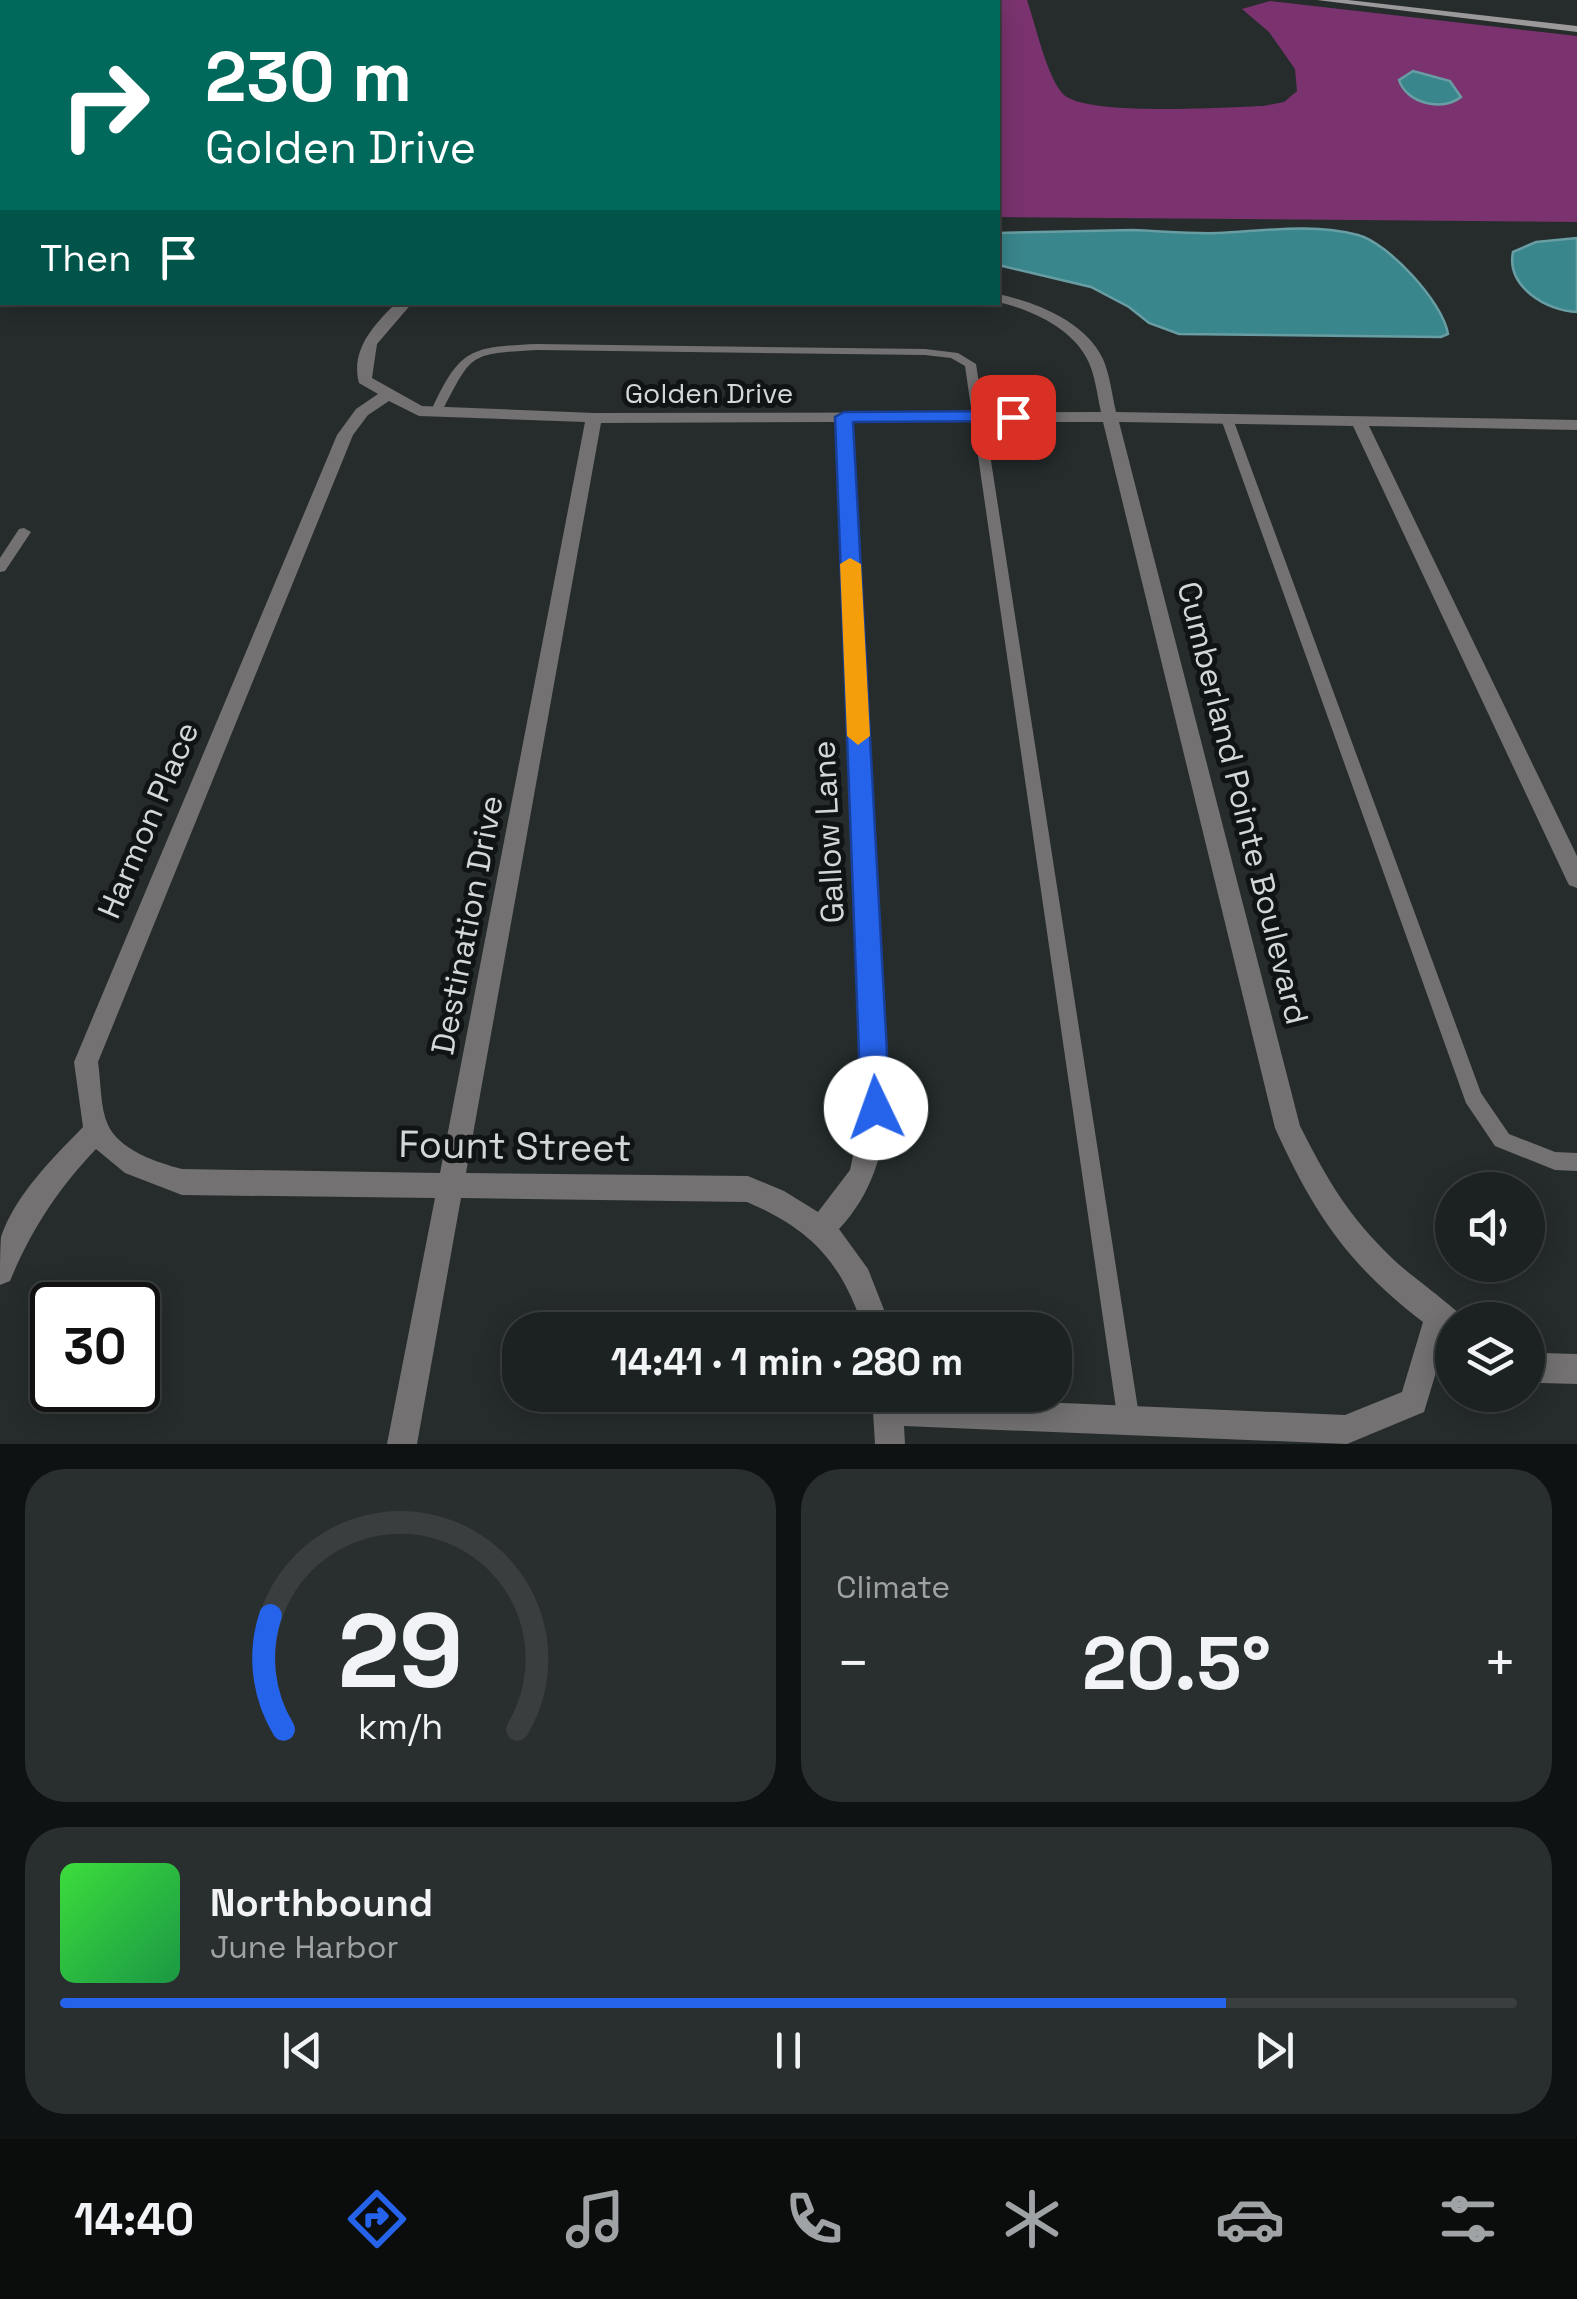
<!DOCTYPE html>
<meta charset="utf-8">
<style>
:root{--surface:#1c2121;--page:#292e2e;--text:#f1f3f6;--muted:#a0a3a5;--line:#3a3e3f;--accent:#2563eb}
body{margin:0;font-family:"Space Grotesk",sans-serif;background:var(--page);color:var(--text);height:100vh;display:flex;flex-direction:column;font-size:38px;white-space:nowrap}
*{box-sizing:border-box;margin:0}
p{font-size:32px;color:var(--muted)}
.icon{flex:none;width:55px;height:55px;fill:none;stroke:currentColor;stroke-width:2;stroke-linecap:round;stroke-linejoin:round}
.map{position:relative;height:1444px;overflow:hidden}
.panel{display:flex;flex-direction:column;gap:25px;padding:25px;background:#0f1212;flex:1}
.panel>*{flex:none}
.banner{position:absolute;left:0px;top:0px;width:1000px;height:305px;box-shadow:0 5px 25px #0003,0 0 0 2px var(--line);background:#00695c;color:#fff;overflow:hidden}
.buttons{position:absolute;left:1435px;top:1172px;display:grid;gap:20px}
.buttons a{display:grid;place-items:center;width:110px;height:110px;border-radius:50%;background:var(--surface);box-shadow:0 5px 25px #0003,0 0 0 2px var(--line);font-size:50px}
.speed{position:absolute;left:30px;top:1282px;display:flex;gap:20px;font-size:50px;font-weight:700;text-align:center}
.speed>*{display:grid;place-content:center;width:130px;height:130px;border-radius:50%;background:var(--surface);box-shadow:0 5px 25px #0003,0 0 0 2px var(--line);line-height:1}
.speed .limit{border:5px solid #111;border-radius:15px;background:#fff;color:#111}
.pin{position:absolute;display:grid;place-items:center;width:85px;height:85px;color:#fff;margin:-42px;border-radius:20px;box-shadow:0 5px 15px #0006}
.me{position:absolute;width:110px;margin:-55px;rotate:357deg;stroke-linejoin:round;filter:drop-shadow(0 0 8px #0008)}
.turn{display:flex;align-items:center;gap:35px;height:210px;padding:0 40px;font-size:45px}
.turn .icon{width:130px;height:130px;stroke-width:2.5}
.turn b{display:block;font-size:70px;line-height:85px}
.then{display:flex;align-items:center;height:95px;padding:0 40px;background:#0003;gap:20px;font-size:38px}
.big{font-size:75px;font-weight:800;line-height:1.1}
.panel .card{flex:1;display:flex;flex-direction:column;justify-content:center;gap:15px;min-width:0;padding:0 35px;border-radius:40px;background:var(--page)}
.panel .dial{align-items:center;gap:0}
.dial svg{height:260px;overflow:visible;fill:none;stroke:var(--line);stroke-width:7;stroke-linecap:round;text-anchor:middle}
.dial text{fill:var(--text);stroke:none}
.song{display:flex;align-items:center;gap:30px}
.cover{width:120px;height:120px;border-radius:15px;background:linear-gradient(135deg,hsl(120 70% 55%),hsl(140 70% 35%))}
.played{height:10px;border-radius:5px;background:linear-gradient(90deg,var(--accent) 80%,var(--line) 80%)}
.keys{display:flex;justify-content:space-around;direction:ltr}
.heat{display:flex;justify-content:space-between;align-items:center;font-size:55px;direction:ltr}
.panel .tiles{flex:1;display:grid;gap:25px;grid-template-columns:1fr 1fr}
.card:last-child{grid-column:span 2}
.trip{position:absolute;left:502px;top:1312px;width:570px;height:100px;border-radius:40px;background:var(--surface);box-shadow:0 5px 25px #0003,0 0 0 2px var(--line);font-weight:800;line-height:100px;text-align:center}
.tabs{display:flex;height:160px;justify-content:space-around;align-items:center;background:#0b0d0d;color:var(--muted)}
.tabs .icon{width:70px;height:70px}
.tabs .current{color:var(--accent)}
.tabs b{font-size:45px;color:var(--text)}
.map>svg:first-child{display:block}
.forest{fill:#7a336e}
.water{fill:#39868c;stroke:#689ea3;stroke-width:2.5}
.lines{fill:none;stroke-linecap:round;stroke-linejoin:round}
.service{fill:#737172;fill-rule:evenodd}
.minor{fill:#737172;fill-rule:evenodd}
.secondary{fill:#9c999b;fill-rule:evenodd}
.route{fill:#2563eb;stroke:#184099;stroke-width:2.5}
.slow{fill:#f59e0b}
.labels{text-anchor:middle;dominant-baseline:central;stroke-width:10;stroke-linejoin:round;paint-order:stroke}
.far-street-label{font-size:28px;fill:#d4d7d8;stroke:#111414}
.street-label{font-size:32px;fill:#d4d7d8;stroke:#111414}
.near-street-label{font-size:38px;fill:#d4d7d8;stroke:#111414}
</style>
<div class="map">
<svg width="1577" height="1444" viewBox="0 0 1577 1444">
<rect width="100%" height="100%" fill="#262c2c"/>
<path class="forest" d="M952 0H1027C1035 23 1047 78 1063 94 1085 117 1226 107 1263 106L1284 102 1297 91 1295 69 1269 32 1242 9 1270 1 1577 36V222L1000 217 998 2Z"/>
<path class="water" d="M1413 71 1450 81 1461 97C1442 112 1406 103 1399 80Z
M1133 230C1161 231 1190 234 1218 233 1263 231 1313 223 1358 235 1388 243 1443 302 1448 334L1441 337 1179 334 1149 323 1129 307 1091 287 998 265V233Z
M1577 238V312C1547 311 1506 287 1513 252L1536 242Z"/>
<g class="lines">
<path class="service" d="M537 344 925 349 958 353 976 364 1140 1422 1137 1430 1129 1433 1121 1430 1118 1422 965 366 951 358 925 355 537 350C467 354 473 353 441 413H433L431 411C460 348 470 347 537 344Z
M1227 415 1233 419 1481 1093 1509 1134 1555 1152 1577 1153V1171L1555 1170 1495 1146 1466 1103 1221 419Z
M24 528 31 532 5 571 0 572V558L19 529Z"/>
<path class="minor" d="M807 0H817V2H807Z
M0 154H2V162H0Z
M0 222H2V230H0Z
M998 294C1035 302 1085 321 1103 359 1110 375 1112 395 1116 412L1577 420V430L1369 426 1577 856V888L1569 885 1566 879 1353 426 1119 422 1300 1126C1328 1181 1348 1216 1394 1260 1407 1273 1459 1310 1465 1320H1452V1338L1447 1336 1424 1412 1347 1444 904 1426 905 1444H875L872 1395 1345 1415 1402 1392 1423 1322C1348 1265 1313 1212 1275 1128L1103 422H852L889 1109C882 1155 872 1194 839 1229L868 1269 892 1330H864C842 1263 812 1230 747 1202L461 1198 417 1444H387L435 1198 182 1195 125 1173 96 1149C58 1189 31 1230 10 1281L0 1285C0 1270 0 1250 1 1237 15 1195 53 1158 83 1127L74 1062 337 435 356 409 378 394 359 383C350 349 375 324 397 302H413L377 344 372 378 422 406 594 413 1101 412C1097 395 1095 372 1086 357 1070 327 1029 309 998 302ZM389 401 419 416 585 422 440 1173 182 1169C158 1163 119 1150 108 1125 100 1108 101 1081 98 1062L353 435 368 415ZM836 422 863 1109 850 1170 818 1212 784 1191 748 1176 466 1173 601 423Z
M1528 1348 1542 1353 1577 1354V1384L1541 1383 1528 1377Z"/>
<path class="secondary" d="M1317 0H1348L1577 26V32Z"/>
</g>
<path class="route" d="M1013 411 1022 417 1019 421 853 422 890 1108 886 1118 876 1122 865 1118 861 1108 835 417 844 412Z"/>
<path class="slow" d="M850 558 861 564 870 736 858 745 847 736 840 564Z"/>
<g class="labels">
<g class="far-street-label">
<text x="709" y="393">Golden Drive</text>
</g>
<g class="street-label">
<text transform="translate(1243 803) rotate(76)">Cumberland Pointe Boulevard</text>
<text transform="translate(148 820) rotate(-67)">Harmon Place</text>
<text transform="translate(828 832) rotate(-93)">Gallow Lane</text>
<text transform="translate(467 925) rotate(-79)">Destination Drive</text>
</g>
<g class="near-street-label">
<text transform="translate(515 1146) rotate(1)">Fount Street</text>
</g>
</g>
</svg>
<div class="buttons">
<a><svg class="icon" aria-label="sound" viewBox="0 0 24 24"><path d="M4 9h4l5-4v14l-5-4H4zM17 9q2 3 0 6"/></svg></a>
<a><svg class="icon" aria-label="layers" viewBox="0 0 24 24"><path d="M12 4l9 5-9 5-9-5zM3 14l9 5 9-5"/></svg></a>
</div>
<div class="speed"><div class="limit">30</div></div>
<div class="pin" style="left:1013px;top:417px;background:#d93025"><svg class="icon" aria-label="arrive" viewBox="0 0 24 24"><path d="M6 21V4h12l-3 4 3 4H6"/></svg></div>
<svg class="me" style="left:876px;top:1108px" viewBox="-20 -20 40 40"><circle r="19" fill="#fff"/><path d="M0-13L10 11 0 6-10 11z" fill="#2563eb"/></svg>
<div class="trip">14:41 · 1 min · 280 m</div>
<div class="banner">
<div class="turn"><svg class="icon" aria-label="right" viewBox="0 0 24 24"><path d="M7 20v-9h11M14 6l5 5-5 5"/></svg><div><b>230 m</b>Golden Drive</div></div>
<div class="then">Then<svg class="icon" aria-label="arrive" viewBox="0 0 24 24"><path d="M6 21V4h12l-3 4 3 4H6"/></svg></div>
</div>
</div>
<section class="panel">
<div class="tiles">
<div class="card dial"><svg viewBox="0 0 100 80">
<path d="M14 69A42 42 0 1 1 86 69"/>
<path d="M14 69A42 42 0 0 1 10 34" stroke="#2563eb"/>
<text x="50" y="56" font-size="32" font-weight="700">29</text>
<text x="50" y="72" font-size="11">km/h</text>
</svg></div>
<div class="card"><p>Climate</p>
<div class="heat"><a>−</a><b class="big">20.5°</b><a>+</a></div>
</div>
<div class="card">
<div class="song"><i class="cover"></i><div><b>Northbound</b><p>June Harbor</p></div></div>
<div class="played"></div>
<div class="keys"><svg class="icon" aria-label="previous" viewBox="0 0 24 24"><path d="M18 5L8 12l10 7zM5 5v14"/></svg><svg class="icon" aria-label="pause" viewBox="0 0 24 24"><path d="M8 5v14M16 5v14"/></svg><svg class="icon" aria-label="next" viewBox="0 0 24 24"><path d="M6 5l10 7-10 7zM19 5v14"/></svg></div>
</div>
</div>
</section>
<nav class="tabs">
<b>14:40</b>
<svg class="icon current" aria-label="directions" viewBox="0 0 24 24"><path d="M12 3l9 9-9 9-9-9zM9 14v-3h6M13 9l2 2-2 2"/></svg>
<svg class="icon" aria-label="music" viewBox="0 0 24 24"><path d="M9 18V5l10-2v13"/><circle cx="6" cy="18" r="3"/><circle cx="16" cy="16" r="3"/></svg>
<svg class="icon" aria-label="phone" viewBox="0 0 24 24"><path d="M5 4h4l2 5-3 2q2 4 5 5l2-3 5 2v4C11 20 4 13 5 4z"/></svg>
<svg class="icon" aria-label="climate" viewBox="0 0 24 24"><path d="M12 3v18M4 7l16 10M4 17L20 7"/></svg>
<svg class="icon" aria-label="car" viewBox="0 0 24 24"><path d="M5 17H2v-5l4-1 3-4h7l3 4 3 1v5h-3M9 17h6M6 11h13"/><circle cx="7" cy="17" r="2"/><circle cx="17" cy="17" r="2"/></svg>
<svg class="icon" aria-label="filters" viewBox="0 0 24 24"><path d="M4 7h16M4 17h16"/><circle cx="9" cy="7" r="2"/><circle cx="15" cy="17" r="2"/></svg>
</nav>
